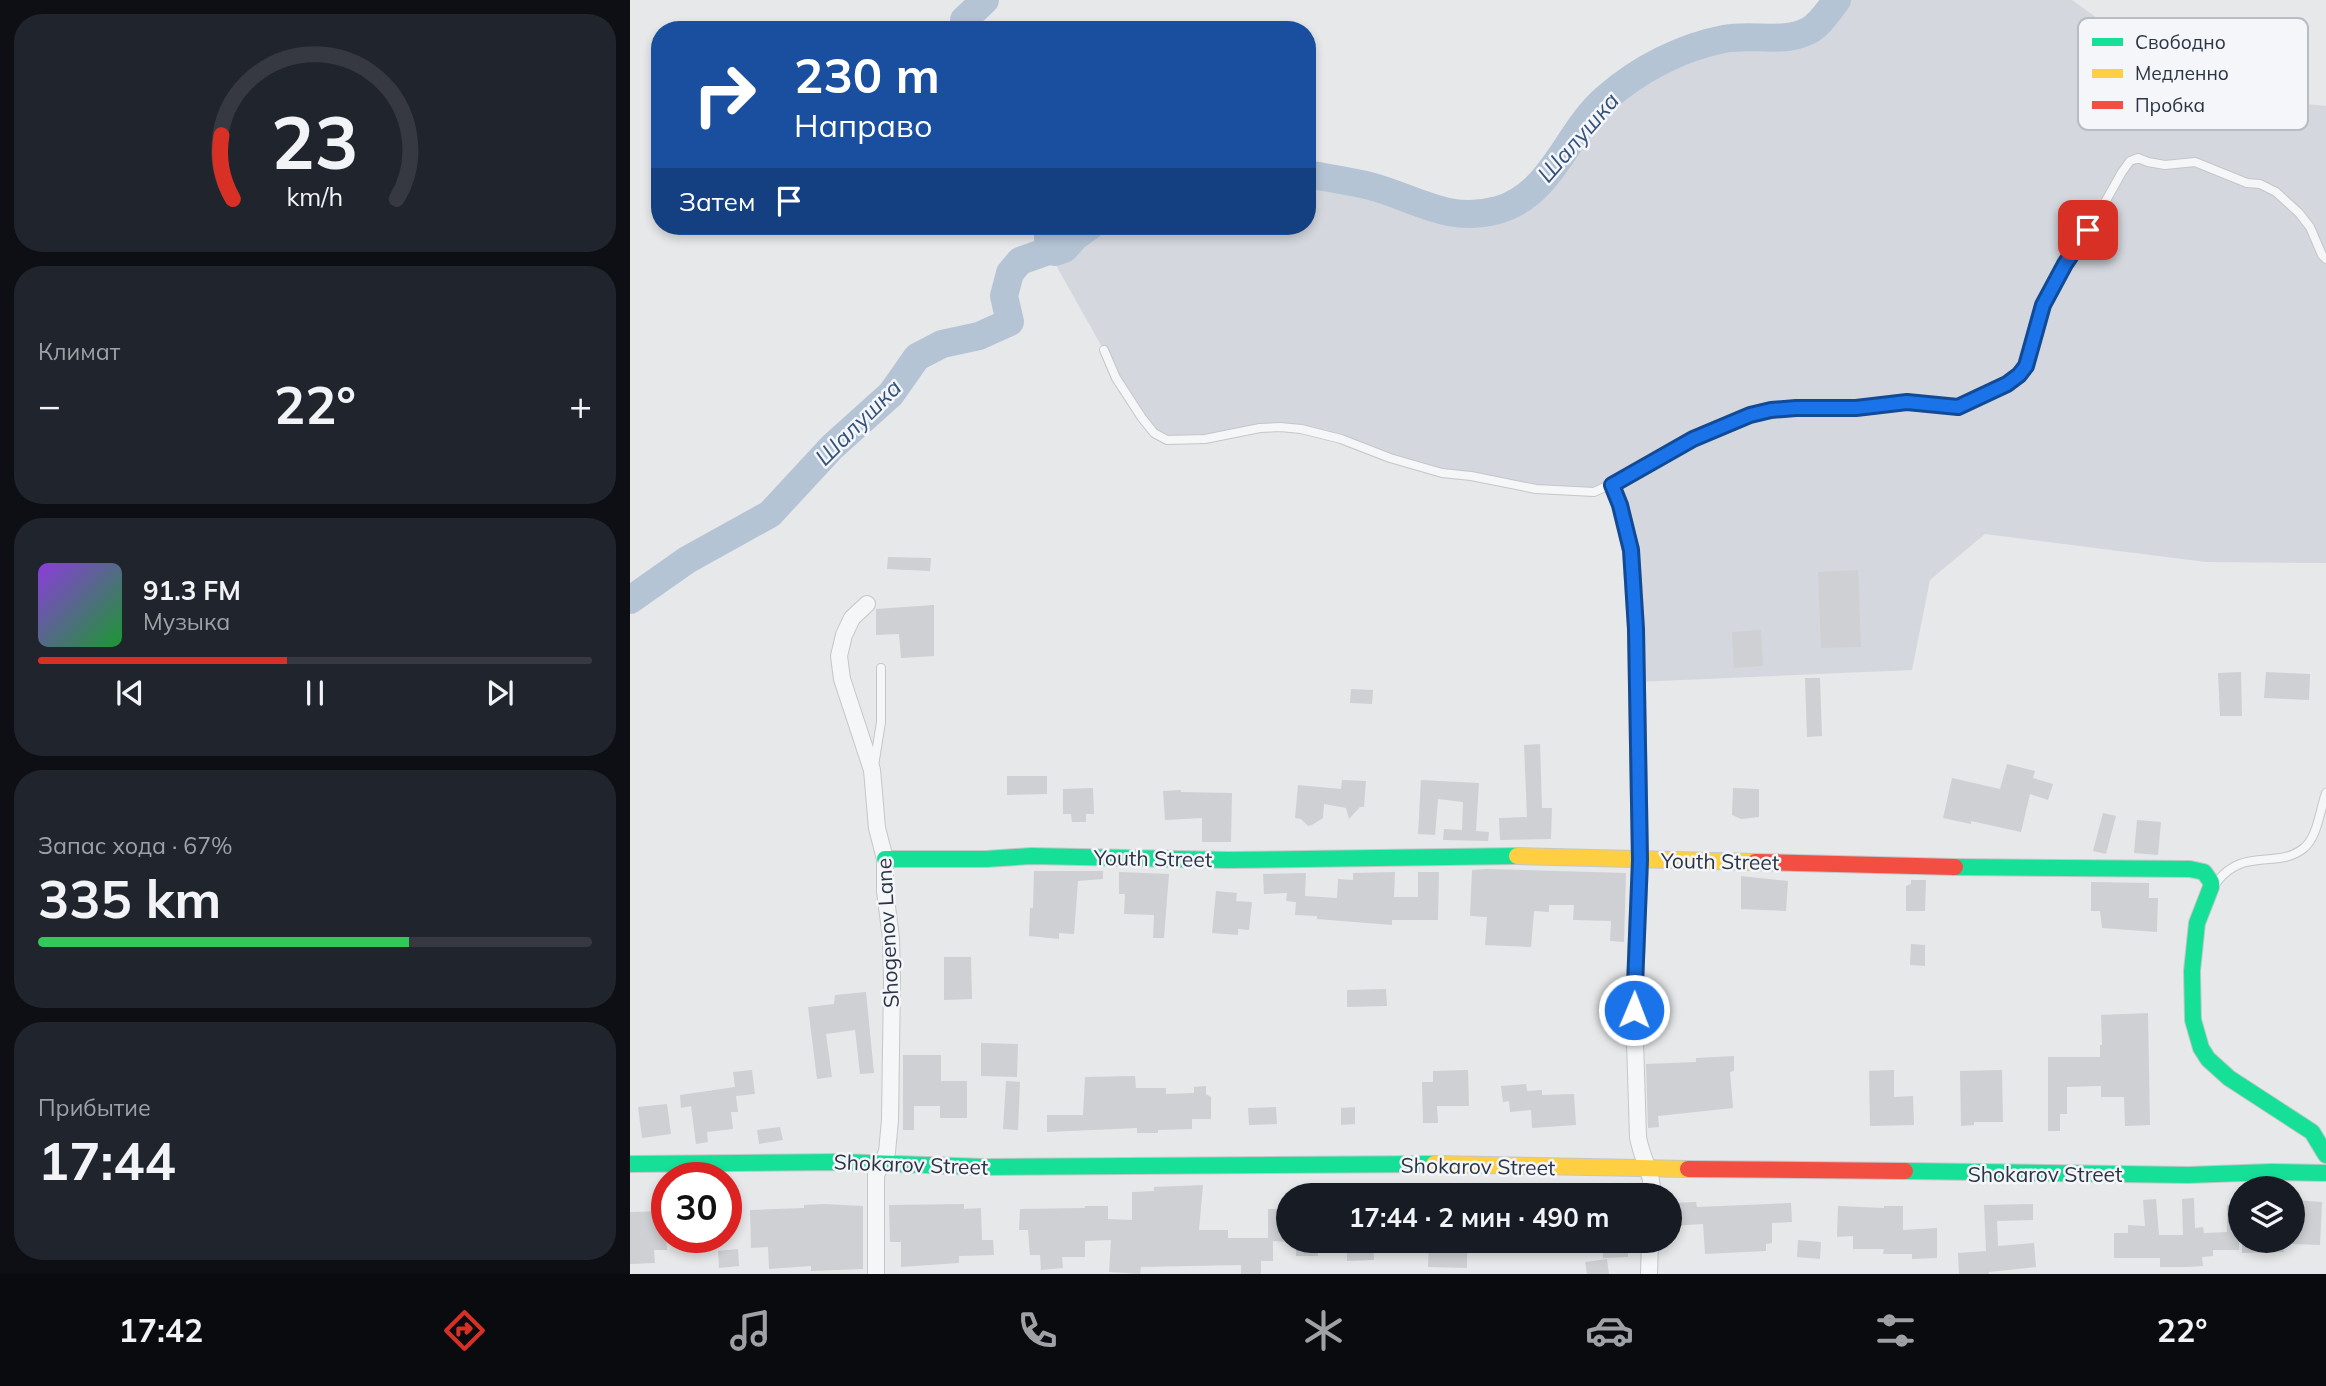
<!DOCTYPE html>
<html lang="ru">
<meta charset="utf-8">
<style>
:root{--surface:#171b24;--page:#20242c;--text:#f1f3f6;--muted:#9ea1a6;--line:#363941;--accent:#d93025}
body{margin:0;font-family:Mulish,sans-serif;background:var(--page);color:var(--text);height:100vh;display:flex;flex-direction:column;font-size:26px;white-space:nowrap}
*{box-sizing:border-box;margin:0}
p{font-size:23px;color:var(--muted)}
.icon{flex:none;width:38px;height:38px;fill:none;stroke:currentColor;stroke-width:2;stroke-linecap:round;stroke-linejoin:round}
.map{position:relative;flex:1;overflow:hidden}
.sheet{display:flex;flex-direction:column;gap:14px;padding:14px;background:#0d0f14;width:630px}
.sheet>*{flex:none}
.banner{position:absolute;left:21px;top:21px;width:665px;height:214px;border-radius:28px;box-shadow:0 4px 10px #0003;background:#1a4fa0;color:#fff;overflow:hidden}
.fabs{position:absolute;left:1598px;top:1176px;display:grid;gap:14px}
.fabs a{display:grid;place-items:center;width:77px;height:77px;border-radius:50%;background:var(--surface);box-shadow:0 4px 10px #0003;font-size:35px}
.speed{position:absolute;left:21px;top:1162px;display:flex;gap:14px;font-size:35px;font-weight:700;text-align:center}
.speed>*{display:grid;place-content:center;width:91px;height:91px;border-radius:50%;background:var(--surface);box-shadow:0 4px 10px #0003;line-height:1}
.speed .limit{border:10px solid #d22;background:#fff;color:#111}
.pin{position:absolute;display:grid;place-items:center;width:60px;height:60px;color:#fff;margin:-30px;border-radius:14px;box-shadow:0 4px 10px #0006}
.me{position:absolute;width:77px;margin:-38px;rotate:1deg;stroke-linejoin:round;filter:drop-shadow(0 0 5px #0008)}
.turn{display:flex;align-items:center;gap:24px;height:147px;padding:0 28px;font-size:32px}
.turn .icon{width:91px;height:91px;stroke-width:2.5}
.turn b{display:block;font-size:49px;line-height:60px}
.then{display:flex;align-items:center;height:66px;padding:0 28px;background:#0003;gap:14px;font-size:26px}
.big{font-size:52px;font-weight:700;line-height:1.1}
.sheet .card{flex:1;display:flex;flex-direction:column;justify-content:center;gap:10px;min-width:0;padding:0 24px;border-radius:28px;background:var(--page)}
.sheet .dial{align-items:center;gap:0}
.dial svg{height:182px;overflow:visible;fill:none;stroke:var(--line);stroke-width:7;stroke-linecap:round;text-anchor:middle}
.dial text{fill:var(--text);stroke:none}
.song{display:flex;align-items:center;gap:21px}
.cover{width:84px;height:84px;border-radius:10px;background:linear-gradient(135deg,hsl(270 70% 55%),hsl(130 70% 35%))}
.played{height:7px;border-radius:4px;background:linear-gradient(90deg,var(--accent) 45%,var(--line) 45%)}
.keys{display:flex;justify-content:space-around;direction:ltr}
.heat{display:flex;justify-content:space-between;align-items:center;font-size:38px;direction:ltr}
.charge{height:10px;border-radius:5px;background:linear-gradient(90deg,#34c759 67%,var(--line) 0)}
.trip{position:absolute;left:646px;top:1183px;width:406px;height:70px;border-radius:35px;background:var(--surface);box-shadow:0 4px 10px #0003;font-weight:700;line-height:70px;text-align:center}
.dock{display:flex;height:112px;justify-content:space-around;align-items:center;background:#090b0e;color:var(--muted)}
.dock .icon{width:49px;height:49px}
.dock .active{color:var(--accent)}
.dock b{font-size:32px;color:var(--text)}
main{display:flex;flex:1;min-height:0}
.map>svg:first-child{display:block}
.built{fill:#d4d7dd}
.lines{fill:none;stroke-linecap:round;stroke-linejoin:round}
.river{stroke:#b4c4d5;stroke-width:28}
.building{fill:#ced0d3}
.lane-casing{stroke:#c4c6c8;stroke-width:10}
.street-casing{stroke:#c4c6c8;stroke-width:18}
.fast-casing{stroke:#c4c6c8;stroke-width:18}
.slow-casing{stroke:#c4c6c8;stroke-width:18}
.jam-casing{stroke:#c4c6c8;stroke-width:18}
.lane{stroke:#f5f6f7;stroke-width:8}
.street{stroke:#f5f6f7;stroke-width:16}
.fast{stroke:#16e098;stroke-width:16}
.slow{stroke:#ffcf43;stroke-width:16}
.jam{stroke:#f24e42;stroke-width:16}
.route-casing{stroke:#114b97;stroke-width:18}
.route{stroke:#1a73e8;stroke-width:12}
.labels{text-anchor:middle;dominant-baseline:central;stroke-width:5;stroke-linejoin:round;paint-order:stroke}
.street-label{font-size:21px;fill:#2b3445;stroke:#f4f6f9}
.water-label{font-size:23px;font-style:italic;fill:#34527a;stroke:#f4f6f9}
.key{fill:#f4f6f9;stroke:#b8bcc3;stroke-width:2}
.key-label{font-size:19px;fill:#2b3445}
</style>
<main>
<section class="sheet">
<div class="card dial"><svg viewBox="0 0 100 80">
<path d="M14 69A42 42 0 1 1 86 69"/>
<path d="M14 69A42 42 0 0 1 9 41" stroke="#d93025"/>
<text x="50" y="56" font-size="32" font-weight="700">23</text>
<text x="50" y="72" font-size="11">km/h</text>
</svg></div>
<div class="card"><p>Климат</p>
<div class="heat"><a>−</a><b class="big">22°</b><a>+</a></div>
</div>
<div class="card">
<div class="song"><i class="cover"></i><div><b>91.3 FM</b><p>Музыка</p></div></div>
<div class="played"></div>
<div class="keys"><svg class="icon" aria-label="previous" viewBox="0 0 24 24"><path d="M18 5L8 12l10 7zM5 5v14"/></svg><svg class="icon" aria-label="pause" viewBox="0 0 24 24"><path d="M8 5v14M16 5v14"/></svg><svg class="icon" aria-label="next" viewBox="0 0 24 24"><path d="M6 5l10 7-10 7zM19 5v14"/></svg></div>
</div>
<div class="card"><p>Запас хода · 67%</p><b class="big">335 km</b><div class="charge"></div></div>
<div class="card"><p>Прибытие</p><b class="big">17:44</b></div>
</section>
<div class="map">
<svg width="1696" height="1274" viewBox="0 0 1696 1274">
<rect width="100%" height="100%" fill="#e6e8ea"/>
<path class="built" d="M1207 0H1442L1573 94 1696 106V563L1576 562 1355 534 1300 580 1282 670 1007 682 1003 594 982 485 964 492 812 473 671 429 537 440 512 418 418 251 425 252 434 249 446 236 460 226H677V174L742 187 796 207 834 216 869 210 898 196 919 175 944 134 975 98 1021 67 1046 54 1096 38H1151L1180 30Z"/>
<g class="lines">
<path class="river" d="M334 30V20L355 0
M677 174C698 178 719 181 740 186 786 198 817 224 868 210 923 194 936 132 976 98 1009 69 1052 47 1094 39 1122 33 1152 44 1178 31 1190 25 1199 10 1207 0
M418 251V226
M0 600 57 560 140 514 202 447 261 394 287 357 312 344 349 336 380 322 374 296 380 273 390 261 418 251 425 252 434 249 446 236 460 226"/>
</g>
<path class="building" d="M258 557 301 558 300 571 257 569Z
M1228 570 1231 647 1191 648 1188 572Z
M304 605V656L271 658 269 634 246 635V609Z
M1131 630 1133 666 1104 668 1102 632Z
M1611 672 1612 716H1590L1588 673Z
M1636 672 1680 674 1679 700 1634 698Z
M1175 678H1190L1192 736 1177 737Z
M721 689 743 690 742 704 720 703Z
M910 744 912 808H922L921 839 870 840 869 818 897 817 894 745Z
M1377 764 1405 771 1403 778 1423 784 1418 800 1400 794 1391 832 1341 821V824L1313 818 1322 778 1370 789Z
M377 776H417V794L377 795Z
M712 780 736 781 734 807H730L719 819 716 808 694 804 693 818 682 825 678 826 671 819 665 818 668 785 711 789Z
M791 780 849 783 846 831 859 832 858 841 813 840 814 829 832 830 833 802 808 799 805 835 788 834Z
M463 788 464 814H456V822H442L441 814H433V789Z
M1103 788 1129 789V817L1111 819 1102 815Z
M551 790V792L602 793 601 842H572V818L535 820 533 791Z
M1473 813 1486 816 1476 854 1463 851Z
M1507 820 1531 822 1528 855 1504 853Z
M857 869 996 873 994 942 980 941 981 921 943 920 944 905H919V912L904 911 901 947 855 945 857 917 840 916 842 870Z
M404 871H473V879L448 881 444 934 429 933V939L399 936 400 908H403Z
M489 872 539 874 534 938H523L524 915 494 914 495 894H489Z
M765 872 764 897H788V872H809L808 920H762V925L687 919V916L665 915 666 902 656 901 657 893 634 894 633 874 676 873 675 896 707 898 708 879 723 880V873Z
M1111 876 1158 881 1156 911 1111 909Z
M1281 880H1296L1295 911H1276V886L1281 884Z
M1461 882 1519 883V898H1528L1527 932 1472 928 1470 911H1461Z
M586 891 607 893 606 901 622 902 619 930 608 929V935L582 933Z
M1281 944 1295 945V966L1280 965Z
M314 957H341L342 999 314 1000Z
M756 989 757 1006 717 1007V990Z
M236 992 244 1073 230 1074 225 1030 196 1034 202 1077 187 1079 178 1007 204 1004 205 995Z
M1518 1013 1520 1125 1495 1126 1494 1097H1471V1086L1437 1087V1114H1430V1131H1418V1057H1470V1045H1472L1471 1015Z
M351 1043 388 1044 387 1077 351 1076Z
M273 1055H311V1081H337V1118H310V1106H284V1130H273Z
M1104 1056V1071L1100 1072 1103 1108 1028 1116 1029 1127 1018 1128 1016 1064 1066 1062V1058Z
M122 1070 125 1094 106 1096 108 1112H101L103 1129 77 1132 78 1142 66 1144 61 1106 51 1108 50 1095 105 1087 103 1072Z
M838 1070 839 1106H807L808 1123H793L792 1082H803V1071Z
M1264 1070V1097L1283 1096 1284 1125 1240 1126 1239 1071Z
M1372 1070 1373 1122H1344V1125L1331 1126 1330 1071Z
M505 1076 506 1088H536V1094L564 1093V1087L576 1086V1094L581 1097V1119H562V1129L528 1130V1133H507V1128L417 1132V1115H453L455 1077Z
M376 1081 390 1082 388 1130 373 1129Z
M896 1084 897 1091 912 1090V1095L944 1094 946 1125 902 1128 901 1110 880 1112 879 1101 873 1102 871 1086Z
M37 1104 41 1134 12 1138 8 1107Z
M646 1107 647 1124 619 1125 618 1108Z
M725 1107V1124L711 1125V1108Z
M150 1127 153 1140 129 1144 127 1130Z
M573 1185 569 1230H598V1238H638V1209H658V1242L643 1241V1261H631V1274H611V1265L511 1267 510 1274 479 1272 481 1240 455 1241V1257H432L433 1268 411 1270 410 1255H400L398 1230H389L390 1209 455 1208V1206H478V1219L502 1220V1192L524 1191V1187Z
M1564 1198 1565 1228 1573 1227 1574 1233 1597 1232V1205H1609V1250H1583V1256L1572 1257 1573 1266 1557 1267H1530V1258H1484V1233H1498V1225L1515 1226 1513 1200 1526 1199 1529 1235H1553L1552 1199Z
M1664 1200 1692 1202 1690 1245 1662 1244Z
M1066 1202 1067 1207 1161 1203 1162 1222 1142 1223V1243L1136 1244V1251L1075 1254 1073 1224 1040 1226V1203Z
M194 1204 233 1206V1269L181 1271V1266L139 1269 138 1247 121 1248 120 1210 174 1208V1205Z
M334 1204V1209L351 1208 352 1240H363L364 1255 329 1256V1263L271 1267V1242H260L259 1205Z
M1403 1204V1220L1367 1221 1368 1246 1404 1243 1406 1267 1359 1272V1274H1329L1328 1253 1356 1251 1354 1205Z
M1208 1206 1254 1208V1206H1273V1230L1307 1228V1258L1282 1259V1254H1253L1254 1249H1223V1236L1207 1237Z
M35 1211 37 1250H24L25 1263 0 1264V1212Z
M1168 1240 1191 1242 1190 1259 1167 1257Z
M666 1241H688V1256H666Z
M717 1241H743L744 1260 717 1261Z
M799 1241H855V1253L837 1252V1268L798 1267Z
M973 1241H998V1257L973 1258Z
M1612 1241H1654V1252L1612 1253Z
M108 1249 109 1266 89 1268 88 1251Z
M977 1259 979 1274H957L955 1262Z"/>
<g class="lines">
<defs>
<path id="lane" d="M474 350 486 378 512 418 524 433 537 440 575 439 630 428 650 427 671 429 711 439 760 458 812 473 841 476 906 489 964 492 1004 474 1063 438 1120 415 1141 410 1166 408H1226L1277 402 1328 407 1377 384 1389 375 1396 367 1408 321 1422 288 1469 213 1492 172 1500 161 1508 158 1518 162 1535 165 1565 162 1617 183 1630 184 1646 192 1669 213 1680 227 1692 255 1696 259
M244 766 251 722V668
M1586 883C1613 846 1647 870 1674 848 1688 836 1690 809 1696 793"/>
<path id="street" d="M982 485 990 505 1001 550 1006 629 1010 860 1004 1010 1008 1137C1011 1157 1024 1176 1022 1195
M237 604 222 618 214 635 209 656 212 679 242 770 247 828 255 859V891L261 938 262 981 260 1120 257 1152 246 1175V1274
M1019 1274 1020 1241"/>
<path id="fast" d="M255 859H356L401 856 598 860 887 856
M1325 867 1560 869 1574 872 1581 882V887L1567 923 1562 971 1563 1020 1571 1048 1578 1059 1599 1078 1682 1132 1696 1155
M0 1164 209 1162 355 1167 804 1164
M1275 1171 1558 1175 1641 1172 1696 1173"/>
<path id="slow" d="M887 856 1125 862
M804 1164 1058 1169"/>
<path id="jam" d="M1125 862 1325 867
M1058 1169 1275 1171"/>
</defs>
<use href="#lane" class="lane-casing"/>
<use href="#street" class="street-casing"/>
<use href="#fast" class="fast-casing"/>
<use href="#slow" class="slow-casing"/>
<use href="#jam" class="jam-casing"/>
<use href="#lane" class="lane"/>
<use href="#street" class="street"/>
<use href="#fast" class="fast"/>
<use href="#slow" class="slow"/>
<use href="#jam" class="jam"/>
</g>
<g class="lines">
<defs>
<path id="route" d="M1004 1010 1010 860 1006 629 1001 550 990 505 982 485 1063 439 1120 415 1141 410 1166 408H1226L1277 402 1328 407 1377 384 1389 375 1396 366 1413 305 1435 264 1458 230"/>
</defs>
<use href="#route" class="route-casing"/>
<use href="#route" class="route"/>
</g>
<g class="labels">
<g class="street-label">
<text transform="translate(523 858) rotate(1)">Youth Street</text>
<text transform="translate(1090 861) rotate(1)">Youth Street</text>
<text transform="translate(257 933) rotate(-93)">Shogenov Lane</text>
<text transform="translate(281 1164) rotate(2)">Shokarov Street</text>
<text transform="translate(848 1166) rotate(1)">Shokarov Street</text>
<text x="1415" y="1174">Shokarov Street</text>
</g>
<g class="water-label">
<text transform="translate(948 137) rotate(-49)">Шалушка</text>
<text transform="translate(228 422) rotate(-45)">Шалушка</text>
</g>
</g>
<rect x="1448" y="18" width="230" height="112" rx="10" class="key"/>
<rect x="1462" y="38" width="31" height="8" fill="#16e098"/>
<rect x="1462" y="69" width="31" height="9" fill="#ffcf43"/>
<rect x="1462" y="101" width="31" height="8" fill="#f24e42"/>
<g class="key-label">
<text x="1505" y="49">Свободно</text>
<text x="1505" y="80">Медленно</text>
<text x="1505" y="112">Пробка</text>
</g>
</svg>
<div class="fabs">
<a><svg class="icon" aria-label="layers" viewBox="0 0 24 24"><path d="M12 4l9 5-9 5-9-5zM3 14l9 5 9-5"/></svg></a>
</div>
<div class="speed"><div class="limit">30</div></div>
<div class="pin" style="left:1458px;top:230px;background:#d93025"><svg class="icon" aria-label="arrive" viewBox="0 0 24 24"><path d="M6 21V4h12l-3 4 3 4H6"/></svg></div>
<svg class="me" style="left:1004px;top:1010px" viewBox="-20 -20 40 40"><circle r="17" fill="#1a73e8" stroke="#fff" stroke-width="3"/><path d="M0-11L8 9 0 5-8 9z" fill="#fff"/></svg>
<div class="trip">17:44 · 2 мин · 490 m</div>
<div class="banner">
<div class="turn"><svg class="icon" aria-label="right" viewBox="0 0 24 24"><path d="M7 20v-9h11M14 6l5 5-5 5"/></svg><div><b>230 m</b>Направо</div></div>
<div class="then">Затем<svg class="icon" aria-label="arrive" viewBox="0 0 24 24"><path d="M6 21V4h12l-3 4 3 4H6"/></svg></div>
</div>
</div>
</main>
<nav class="dock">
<b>17:42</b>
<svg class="icon active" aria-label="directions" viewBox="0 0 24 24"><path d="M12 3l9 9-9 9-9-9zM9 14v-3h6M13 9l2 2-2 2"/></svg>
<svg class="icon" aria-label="music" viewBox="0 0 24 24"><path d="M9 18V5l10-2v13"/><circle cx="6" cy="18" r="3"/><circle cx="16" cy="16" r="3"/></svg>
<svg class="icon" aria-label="phone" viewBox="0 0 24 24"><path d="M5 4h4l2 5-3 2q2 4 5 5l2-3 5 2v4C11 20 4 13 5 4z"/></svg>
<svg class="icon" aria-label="climate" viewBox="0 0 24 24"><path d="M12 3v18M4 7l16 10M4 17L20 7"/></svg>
<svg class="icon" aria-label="car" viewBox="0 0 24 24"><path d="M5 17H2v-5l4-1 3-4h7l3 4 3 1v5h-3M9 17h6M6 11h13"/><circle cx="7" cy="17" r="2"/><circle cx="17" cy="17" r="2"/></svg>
<svg class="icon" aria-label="filters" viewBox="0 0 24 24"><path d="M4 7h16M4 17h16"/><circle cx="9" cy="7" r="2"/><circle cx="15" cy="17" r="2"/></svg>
<b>22°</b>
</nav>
